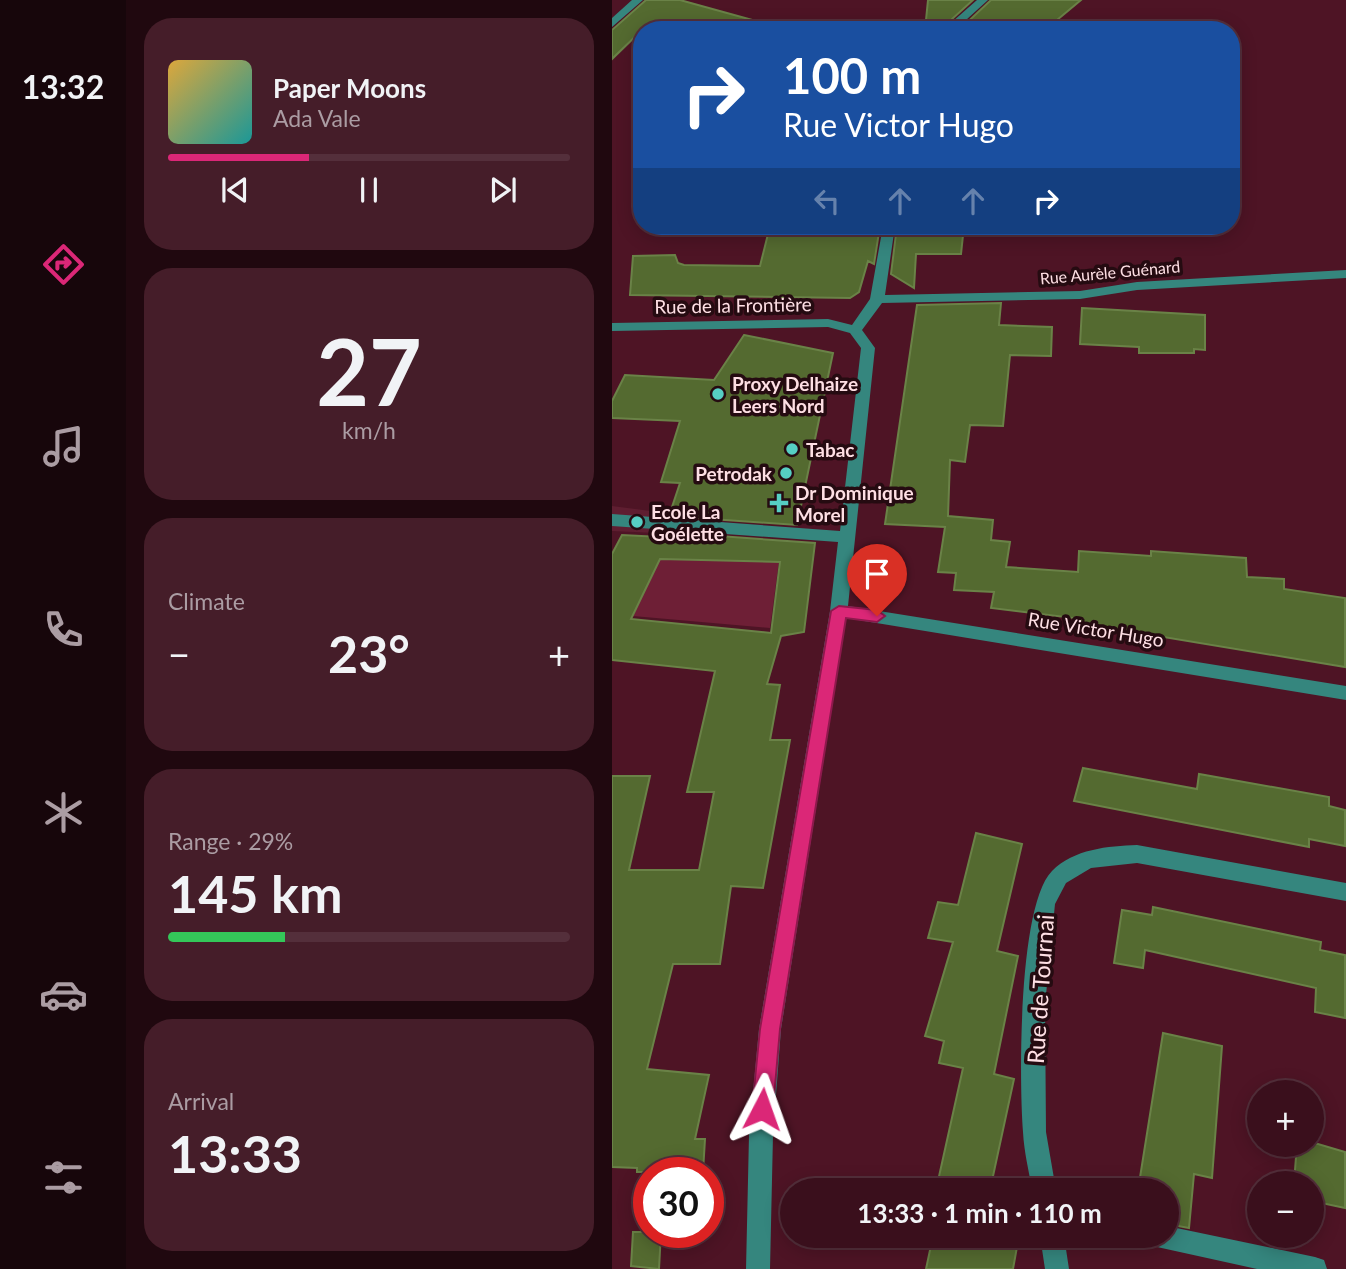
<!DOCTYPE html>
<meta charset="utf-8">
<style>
:root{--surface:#3a0f1c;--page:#451d29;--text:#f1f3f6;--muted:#ab9ca3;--line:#542f3b;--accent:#db2777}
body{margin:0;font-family:Lato,sans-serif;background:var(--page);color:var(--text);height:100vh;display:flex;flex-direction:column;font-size:26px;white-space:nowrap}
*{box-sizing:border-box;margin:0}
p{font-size:23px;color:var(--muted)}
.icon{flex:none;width:38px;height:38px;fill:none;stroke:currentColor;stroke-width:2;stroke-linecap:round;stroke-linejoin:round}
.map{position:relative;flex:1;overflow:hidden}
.details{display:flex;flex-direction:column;gap:18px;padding:18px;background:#20080f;width:486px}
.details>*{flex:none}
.guide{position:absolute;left:21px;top:21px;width:607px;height:214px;border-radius:28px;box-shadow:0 4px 18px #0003,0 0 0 2px var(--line);background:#1a4fa0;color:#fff;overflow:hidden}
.tools{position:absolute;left:635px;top:1080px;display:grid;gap:14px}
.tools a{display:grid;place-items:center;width:77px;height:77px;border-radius:50%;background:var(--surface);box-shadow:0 4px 18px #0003,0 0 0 2px var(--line);font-size:35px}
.speed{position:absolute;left:21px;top:1157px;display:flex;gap:14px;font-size:35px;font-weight:700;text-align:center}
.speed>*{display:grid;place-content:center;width:91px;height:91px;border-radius:50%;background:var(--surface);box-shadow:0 4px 18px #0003,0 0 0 2px var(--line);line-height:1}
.speed .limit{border:10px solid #d22;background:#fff;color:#111}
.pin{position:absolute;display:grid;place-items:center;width:60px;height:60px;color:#fff;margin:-72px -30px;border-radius:50% 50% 50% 0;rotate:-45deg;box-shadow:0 0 7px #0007}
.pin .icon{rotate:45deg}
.me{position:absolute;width:77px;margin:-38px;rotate:4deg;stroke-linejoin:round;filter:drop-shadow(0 0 5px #0008)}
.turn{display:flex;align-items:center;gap:24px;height:147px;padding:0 35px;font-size:32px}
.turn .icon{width:91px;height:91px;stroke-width:2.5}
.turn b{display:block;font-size:49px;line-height:60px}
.lanes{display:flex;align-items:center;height:66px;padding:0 35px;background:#0003;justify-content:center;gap:35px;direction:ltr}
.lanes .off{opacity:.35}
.big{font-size:52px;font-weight:700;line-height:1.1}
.details .widget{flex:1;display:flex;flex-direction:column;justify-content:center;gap:10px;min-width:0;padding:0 24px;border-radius:28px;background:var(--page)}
.details .dial{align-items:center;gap:0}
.dial b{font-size:91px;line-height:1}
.song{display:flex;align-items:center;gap:21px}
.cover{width:84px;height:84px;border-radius:10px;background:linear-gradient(135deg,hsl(40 70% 55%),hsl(180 70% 35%))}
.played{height:7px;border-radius:4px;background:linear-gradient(90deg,var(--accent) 35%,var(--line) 35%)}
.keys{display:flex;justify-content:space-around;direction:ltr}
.heat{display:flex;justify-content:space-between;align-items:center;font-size:38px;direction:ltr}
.charge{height:10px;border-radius:5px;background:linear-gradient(90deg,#34c759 29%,var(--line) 0)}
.trip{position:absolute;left:168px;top:1178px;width:399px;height:70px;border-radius:35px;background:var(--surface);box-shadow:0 4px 18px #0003,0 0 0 2px var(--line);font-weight:700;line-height:70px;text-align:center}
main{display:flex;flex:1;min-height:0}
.tabs{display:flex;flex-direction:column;width:126px;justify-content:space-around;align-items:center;background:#17060b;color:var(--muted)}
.tabs .icon{width:49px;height:49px}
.tabs .current{color:var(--accent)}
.tabs b{font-size:32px;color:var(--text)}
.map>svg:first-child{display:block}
.built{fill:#5f1e31}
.green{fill:#6e1f36}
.building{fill:#546a30;stroke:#6a8247;stroke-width:2;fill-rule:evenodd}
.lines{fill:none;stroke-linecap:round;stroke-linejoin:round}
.minor{fill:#35867e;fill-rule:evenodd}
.route{fill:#db2777;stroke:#8e194d;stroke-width:2}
.poi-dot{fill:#56cec3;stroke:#250b11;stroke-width:2.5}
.labels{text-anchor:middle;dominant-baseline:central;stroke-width:7;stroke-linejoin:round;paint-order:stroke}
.far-street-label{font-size:16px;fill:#fedfe4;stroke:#250b11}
.street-label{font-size:19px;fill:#fedfe4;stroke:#250b11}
.poi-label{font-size:19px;font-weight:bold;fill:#fedfe4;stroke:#250b11;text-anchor:start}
.near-street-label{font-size:23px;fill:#fedfe4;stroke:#250b11}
</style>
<main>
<nav class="tabs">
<b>13:32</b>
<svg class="icon current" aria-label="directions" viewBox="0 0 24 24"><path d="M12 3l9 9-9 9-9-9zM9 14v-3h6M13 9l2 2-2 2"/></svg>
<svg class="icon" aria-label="music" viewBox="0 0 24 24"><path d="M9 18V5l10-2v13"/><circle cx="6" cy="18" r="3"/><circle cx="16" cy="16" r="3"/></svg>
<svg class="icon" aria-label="phone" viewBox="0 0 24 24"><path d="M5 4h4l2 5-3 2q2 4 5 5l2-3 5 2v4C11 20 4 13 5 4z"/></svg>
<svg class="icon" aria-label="climate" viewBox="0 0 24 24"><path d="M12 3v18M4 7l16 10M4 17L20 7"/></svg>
<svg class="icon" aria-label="car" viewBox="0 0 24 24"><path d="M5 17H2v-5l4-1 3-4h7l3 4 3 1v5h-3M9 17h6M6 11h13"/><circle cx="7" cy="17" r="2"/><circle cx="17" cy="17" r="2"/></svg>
<svg class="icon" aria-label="filters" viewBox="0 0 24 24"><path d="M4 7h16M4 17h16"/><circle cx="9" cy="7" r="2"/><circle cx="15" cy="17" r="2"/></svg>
</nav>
<section class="details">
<div class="widget">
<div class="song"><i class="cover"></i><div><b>Paper Moons</b><p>Ada Vale</p></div></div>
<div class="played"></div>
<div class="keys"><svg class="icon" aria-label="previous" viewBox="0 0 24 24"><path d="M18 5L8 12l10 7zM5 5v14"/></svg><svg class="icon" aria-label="pause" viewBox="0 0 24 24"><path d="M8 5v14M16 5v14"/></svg><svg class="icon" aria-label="next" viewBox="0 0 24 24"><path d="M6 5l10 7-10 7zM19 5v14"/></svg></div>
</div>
<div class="widget dial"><b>27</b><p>km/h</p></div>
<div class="widget"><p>Climate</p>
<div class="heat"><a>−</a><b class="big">23°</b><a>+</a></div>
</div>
<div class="widget"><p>Range · 29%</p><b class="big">145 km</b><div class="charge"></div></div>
<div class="widget"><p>Arrival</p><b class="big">13:33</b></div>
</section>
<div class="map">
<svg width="734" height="1269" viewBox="0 0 734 1269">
<rect width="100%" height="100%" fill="#4e1425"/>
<path class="built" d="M0 506 54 513 45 533 0 531Z"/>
<path class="green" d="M46 559 167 561 158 628 21 616Z"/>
<path class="building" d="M34 0H68L144 21 143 30H30L0 59V30Z
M316 0H361L328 30H313Z
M379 0H469L433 30H347Z
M158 226H268L262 264 256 261 247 292 238 298 18 295 21 256 63 255 66 263 72 265 148 266Z
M285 226H352L349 254H304L302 288 279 274Z
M389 303 387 325 440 327 439 356 398 355 391 426 358 425 353 462 338 460 336 516 381 520 379 540 398 542 394 567 466 572 467 551 539 556V551L634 558 635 577 672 579V589L733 598V667L461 622 462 618 379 608 382 592 342 590 344 573 326 572 333 527 273 524 305 305Z
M470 308 593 315V350L582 349V353H527V347L468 344Z
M132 335 221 353 185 525 57 516 68 483 49 482 68 421 0 418V401L13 375 102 380Z
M51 532 203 543 192 632 169 636 155 684 168 685 158 740H178L151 888 119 886 108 964H61L35 1069 97 1075 83 1139H93L91 1172H25V1168L0 1167V776H38L17 870H87L102 792H75L103 671 0 660V554L10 535 49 537ZM48 559 168 562 159 633 19 619Z
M471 768 585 789 587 774 717 797V806L733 810V846L697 839V847L462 801Z
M364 833 410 844 385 951 406 956 382 1074 402 1079 378 1190H324L351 1068 327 1063 332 1041 313 1036 341 942 316 938 326 902 346 905Z
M541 907 709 942 708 950 733 955V1018L703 1012 704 988 533 950 531 968 502 963 510 910 540 915Z
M551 1033 610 1046 600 1178 582 1174 577 1228 555 1224V1190H526Z
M685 1144H706L733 1152V1208L700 1201V1183H682Z
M21 1232H49L47 1269 19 1266Z
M321 1236H407L401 1269H314Z"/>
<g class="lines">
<path class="minor" d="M20 0H31L0 27V18Z
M365 0H376L343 30H331Z
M271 226H283L273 295 468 291 525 282 734 270V278L525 290 468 299 270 303 250 330 263 348 236 606 734 686V700L234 618 169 1029 161 1135 158 1269H134L137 1135 147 1029 218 611 226 542 0 526V514L228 531 249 348 238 333 216 327 0 331V323L216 319 240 325 258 299Z
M525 845 734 883V901L525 863 479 868 454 883 443 904 433 1005 434 1132 444 1190H420C417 1171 412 1152 411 1132 407 1081 406 905 440 871 462 849 496 846 525 845Z
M555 1226 703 1257 712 1260 715 1269H645L536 1245 533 1236H555Z
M428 1236H452L457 1269H433Z"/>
</g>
<path class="route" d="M227 606 265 610 273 616 265 622 234 618 168 1029 161 1109 158 1116 150 1119 143 1116 140 1109 148 1029 219 611Z"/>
<g class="poi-dot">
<circle cx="106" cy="394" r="7"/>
<circle cx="180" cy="449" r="7"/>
<circle cx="174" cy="473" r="7"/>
<path d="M163.5 492.5h7v7h7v7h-7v7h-7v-7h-7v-7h7z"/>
<circle cx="25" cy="522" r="7"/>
</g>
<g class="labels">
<g class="far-street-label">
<text transform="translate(498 272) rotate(-5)">Rue Aurèle Guénard</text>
</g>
<g class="street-label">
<text transform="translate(121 305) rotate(-1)">Rue de la Frontière</text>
<text transform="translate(484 629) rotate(9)">Rue Victor Hugo</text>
</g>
<g class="poi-label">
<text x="120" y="383">Proxy Delhaize<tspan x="120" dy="22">Leers Nord</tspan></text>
<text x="194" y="449">Tabac</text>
<text x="160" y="473" text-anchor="end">Petrodak</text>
<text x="183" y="492">Dr Dominique<tspan x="183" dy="22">Morel</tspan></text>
<text x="39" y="511">Ecole La<tspan x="39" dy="22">Goélette</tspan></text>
</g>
<g class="near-street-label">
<text transform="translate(428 989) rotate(-86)">Rue de Tournai</text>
</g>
</g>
</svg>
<div class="tools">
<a>+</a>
<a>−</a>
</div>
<div class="speed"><div class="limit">30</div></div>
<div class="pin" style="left:265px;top:616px;background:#d93025"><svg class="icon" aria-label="arrive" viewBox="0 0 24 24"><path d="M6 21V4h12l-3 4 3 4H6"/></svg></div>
<svg class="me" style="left:150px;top:1109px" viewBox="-20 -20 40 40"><path d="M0-17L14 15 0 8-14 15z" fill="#db2777" stroke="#fff" stroke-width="4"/></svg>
<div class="trip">13:33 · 1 min · 110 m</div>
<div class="guide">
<div class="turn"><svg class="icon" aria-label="right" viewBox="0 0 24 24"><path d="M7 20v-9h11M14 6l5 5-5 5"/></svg><div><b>100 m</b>Rue Victor Hugo</div></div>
<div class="lanes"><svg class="icon off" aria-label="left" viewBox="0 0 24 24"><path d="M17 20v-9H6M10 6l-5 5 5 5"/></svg><svg class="icon off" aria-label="ahead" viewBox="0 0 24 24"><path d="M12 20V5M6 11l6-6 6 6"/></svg><svg class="icon off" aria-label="ahead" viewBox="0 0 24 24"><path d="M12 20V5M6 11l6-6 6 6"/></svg><svg class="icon" aria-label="right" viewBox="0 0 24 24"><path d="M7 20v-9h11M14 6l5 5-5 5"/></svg></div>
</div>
</div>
</main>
